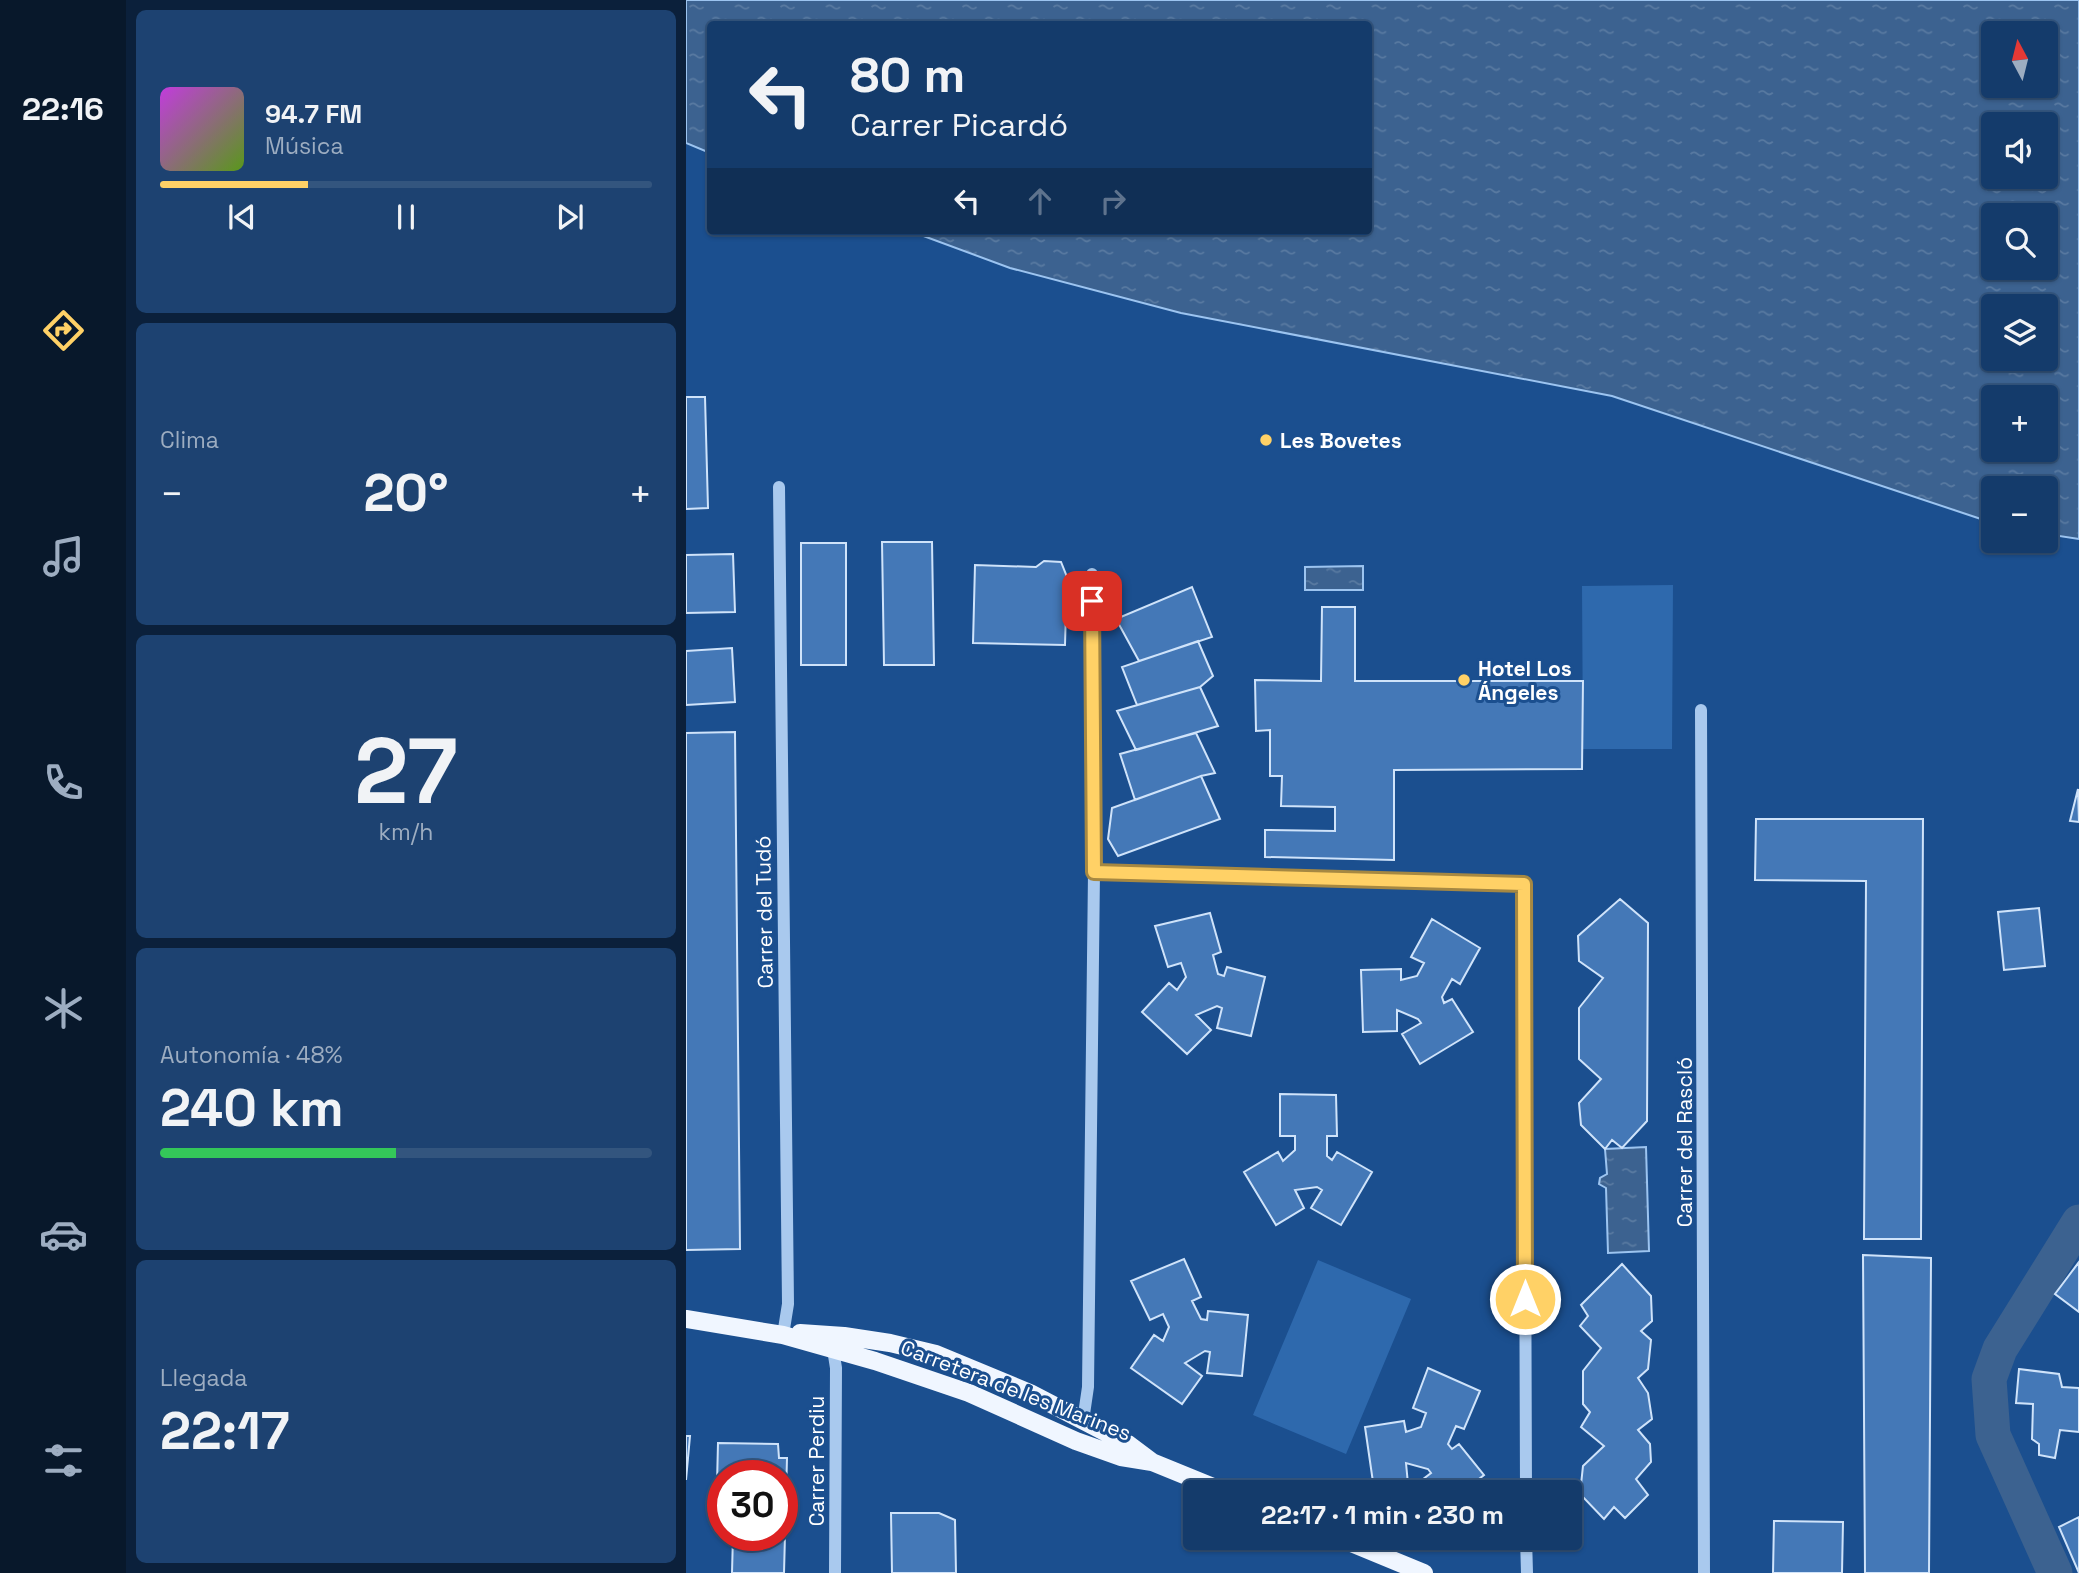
<!DOCTYPE html>
<html lang="es">
<meta charset="utf-8">
<style>
:root{--surface:#143b6b;--page:#1d4271;--text:#f1f3f6;--muted:#9dadc1;--line:#33557e;--accent:#ffd166}
body{margin:0;font-family:"Space Grotesk",sans-serif;background:var(--page);color:var(--text);height:100vh;display:flex;flex-direction:column;font-size:26px;white-space:nowrap}
*{box-sizing:border-box;margin:0}
p{font-size:23px;color:var(--muted)}
.icon{flex:none;width:38px;height:38px;fill:none;stroke:currentColor;stroke-width:2;stroke-linecap:round;stroke-linejoin:round}
.map{position:relative;flex:1;overflow:hidden}
.panel{display:flex;flex-direction:column;gap:10px;padding:10px;background:#0b203b;width:560px}
.panel>*{flex:none}
.guide{position:absolute;left:21px;top:21px;width:665px;height:214px;border-radius:7px;box-shadow:0 2px 5px #0004,0 0 0 2px var(--line);background:#143b6b;color:var(--text);overflow:hidden}
.needle{width:46px;rotate:353deg}
.fabs{position:absolute;left:1295px;top:21px;display:grid;gap:14px}
.fabs a{display:grid;place-items:center;width:77px;height:77px;border-radius:7px;background:var(--surface);box-shadow:0 2px 5px #0004,0 0 0 2px var(--line);font-size:35px}
.speed{position:absolute;left:21px;top:1460px;display:flex;gap:14px;font-size:35px;font-weight:700;text-align:center}
.speed>*{display:grid;place-content:center;width:91px;height:91px;border-radius:50%;background:var(--surface);box-shadow:0 2px 5px #0004,0 0 0 2px var(--line);line-height:1}
.speed .limit{border:10px solid #d22;background:#fff;color:#111}
.pin{position:absolute;display:grid;place-items:center;width:60px;height:60px;color:#fff;margin:-30px;border-radius:14px;box-shadow:0 4px 10px #0006}
.me{position:absolute;width:77px;margin:-38px;rotate:0deg;stroke-linejoin:round;filter:drop-shadow(0 0 5px #0008)}
.turn{display:flex;align-items:center;gap:24px;height:147px;padding:0 28px;font-size:32px}
.turn .icon{width:91px;height:91px;stroke-width:2.5}
.turn b{display:block;font-size:49px;line-height:60px}
.lanes{display:flex;align-items:center;height:66px;padding:0 28px;background:#0003;justify-content:center;gap:35px;direction:ltr}
.lanes .off{opacity:.35}
.big{font-size:52px;font-weight:700;line-height:1.1}
.panel .card{flex:1;display:flex;flex-direction:column;justify-content:center;gap:10px;min-width:0;padding:0 24px;border-radius:10px;background:var(--page)}
.panel .dial{align-items:center;gap:0}
.dial b{font-size:91px;line-height:1}
.song{display:flex;align-items:center;gap:21px}
.cover{width:84px;height:84px;border-radius:10px;background:linear-gradient(135deg,hsl(290 70% 55%),hsl(90 70% 35%))}
.played{height:7px;border-radius:4px;background:linear-gradient(90deg,var(--accent) 30%,var(--line) 30%)}
.keys{display:flex;justify-content:space-around;direction:ltr}
.heat{display:flex;justify-content:space-between;align-items:center;font-size:38px;direction:ltr}
.charge{height:10px;border-radius:5px;background:linear-gradient(90deg,#34c759 48%,var(--line) 0)}
.trip{position:absolute;left:497px;top:1480px;width:399px;height:70px;border-radius:7px;background:var(--surface);box-shadow:0 2px 5px #0004,0 0 0 2px var(--line);font-weight:700;line-height:70px;text-align:center}
main{display:flex;flex:1;min-height:0}
.dock{display:flex;flex-direction:column;width:126px;justify-content:space-around;align-items:center;background:#08182b;color:var(--muted)}
.dock .icon{width:49px;height:49px}
.dock .on{color:var(--accent)}
.dock b{font-size:32px;color:var(--text)}
.map>svg:first-child{display:block}
.grass{fill:#2e69ad}
.water{fill:url(#water-ripples);stroke:#9cc4f0;stroke-width:2;fill-rule:evenodd}
.lines{fill:none;stroke-linecap:round;stroke-linejoin:round}
.canal{stroke:#3c6290;stroke-width:35}
.building{fill:#4478b7;stroke:#cfe3fa;stroke-width:2}
.minor{stroke:#a9c9ee;stroke-width:12}
.major{stroke:#f0f6ff;stroke-width:18}
.route-casing{stroke:#a68842;stroke-width:18}
.route{stroke:#ffd166;stroke-width:12}
.poi-dot{fill:#ffd166;stroke:#1b4f8f;stroke-width:2.5}
.labels{text-anchor:middle;dominant-baseline:central;stroke-width:6;stroke-linejoin:round;paint-order:stroke}
.poi-label{font-size:21px;font-weight:bold;fill:#fff;stroke:#1b4f8f;text-anchor:start}
.street-label{font-size:21px;fill:#fff;stroke:#1b4f8f}
</style>
<main>
<nav class="dock">
<b>22:16</b>
<svg class="icon on" aria-label="directions" viewBox="0 0 24 24"><path d="M12 3l9 9-9 9-9-9zM9 14v-3h6M13 9l2 2-2 2"/></svg>
<svg class="icon" aria-label="music" viewBox="0 0 24 24"><path d="M9 18V5l10-2v13"/><circle cx="6" cy="18" r="3"/><circle cx="16" cy="16" r="3"/></svg>
<svg class="icon" aria-label="phone" viewBox="0 0 24 24"><path d="M5 4h4l2 5-3 2q2 4 5 5l2-3 5 2v4C11 20 4 13 5 4z"/></svg>
<svg class="icon" aria-label="climate" viewBox="0 0 24 24"><path d="M12 3v18M4 7l16 10M4 17L20 7"/></svg>
<svg class="icon" aria-label="car" viewBox="0 0 24 24"><path d="M5 17H2v-5l4-1 3-4h7l3 4 3 1v5h-3M9 17h6M6 11h13"/><circle cx="7" cy="17" r="2"/><circle cx="17" cy="17" r="2"/></svg>
<svg class="icon" aria-label="filters" viewBox="0 0 24 24"><path d="M4 7h16M4 17h16"/><circle cx="9" cy="7" r="2"/><circle cx="15" cy="17" r="2"/></svg>
</nav>
<section class="panel">
<div class="card">
<div class="song"><i class="cover"></i><div><b>94.7 FM</b><p>Música</p></div></div>
<div class="played"></div>
<div class="keys"><svg class="icon" aria-label="previous" viewBox="0 0 24 24"><path d="M18 5L8 12l10 7zM5 5v14"/></svg><svg class="icon" aria-label="pause" viewBox="0 0 24 24"><path d="M8 5v14M16 5v14"/></svg><svg class="icon" aria-label="next" viewBox="0 0 24 24"><path d="M6 5l10 7-10 7zM19 5v14"/></svg></div>
</div>
<div class="card"><p>Clima</p>
<div class="heat"><a>−</a><b class="big">20°</b><a>+</a></div>
</div>
<div class="card dial"><b>27</b><p>km/h</p></div>
<div class="card"><p>Autonomía · 48%</p><b class="big">240 km</b><div class="charge"></div></div>
<div class="card"><p>Llegada</p><b class="big">22:17</b></div>
</section>
<div class="map">
<svg width="1393" height="1573" viewBox="0 0 1393 1573">
<defs>
<pattern id="water-ripples" width="26" height="14" patternUnits="userSpaceOnUse" patternTransform="scale(1.75)"><rect width="26" height="14" fill="#3c6290"/><path d="M2 4q2-2 4 0t4 0M15 11q2-2 4 0t4 0" fill="none" stroke="#597aa1"/></pattern>
</defs>
<rect width="100%" height="100%" fill="#1b4f8f"/>
<path class="grass" d="M987 585 986 749H897L896 586Z
M632 1260 725 1299 660 1454 567 1415Z"/>
<path class="water" d="M0 0H1393V539L1360 534V488H1307V523L926 396 495 313 324 268 224 231H682V24H24V153L0 143ZM1307 33H1360V86H1307ZM1307 124H1360V177H1307ZM1307 215H1360V268H1307ZM1307 306H1360V359H1307ZM1307 397H1360V450H1307Z
M677 566V590H619V567Z
M960 1147 963 1251 922 1253 920 1188 913 1184 914 1178 921 1174 919 1149Z"/>
<g class="lines">
<path class="canal" d="M1369 1573 1307 1435 1303 1379 1314 1349 1393 1222"/>
</g>
<path class="building" d="M0 397H19L22 508 0 509Z
M196 542H246L248 665H198Z
M115 543H160V665H115Z
M47 554 49 612 0 613V555Z
M358 561 375 562 381 577 379 645 287 643 289 565 350 567Z
M506 587 526 637 453 661 430 619Z
M636 607H669V681H897L896 769 708 770V860L579 857V830L649 831V807L595 806 596 776H584V730L570 731 569 680 635 681Z
M512 641 527 676 514 687 451 705 436 667Z
M46 648 49 702 0 705V651Z
M514 687 532 726 450 750 431 711Z
M49 732 54 1249 0 1250V733Z
M510 733 529 773 515 776 449 800 434 754Z
M515 776 534 819 432 856 422 839 426 808Z
M1392 789 1393 822 1384 821Z
M1070 819H1237L1235 1239H1178L1180 881 1069 880Z
M934 899 962 923 961 1121 936 1148 926 1140 919 1149 895 1125 893 1103 915 1079 893 1059V1008L917 978 893 961 892 936Z
M1353 908 1359 966 1318 970 1312 912Z
M524 913 535 952 527 955 532 974 538 976 541 967 579 977 565 1036 531 1028 536 1008 531 1006 510 1015 525 1030 501 1054 456 1012 483 983 491 990 500 977 495 963 482 967 469 926Z
M746 919 794 948 774 984 766 979 756 997 758 1003 766 999 787 1032 734 1064 716 1034 735 1023 732 1019 711 1010V1031L677 1032 675 970 715 969V980L731 976 738 963 725 957Z
M594 1094 650 1095 651 1136H641V1156L646 1160 651 1152 686 1172 655 1225 625 1208 636 1190 631 1187 609 1190 618 1208 590 1225 558 1172 592 1152 597 1161 609 1150V1136H594Z
M1177 1255 1245 1258 1243 1573H1179Z
M498 1259 515 1297 506 1301 515 1319 521 1320 522 1311 562 1315 556 1376 521 1373 524 1352 519 1351 499 1363 516 1376 496 1404 445 1368 468 1335 477 1341 483 1327 477 1314 464 1320 445 1281Z
M1393 1262V1312L1369 1294Z
M936 1264 965 1296 966 1321 955 1331 965 1340 962 1369 952 1378 962 1393 966 1419 952 1430 964 1444 965 1462 950 1479 962 1495 939 1518 928 1507 918 1519 894 1494 897 1466 918 1446 895 1427 904 1412 897 1404V1371L915 1348 894 1326 902 1316 895 1305Z
M742 1368 794 1391 778 1429 770 1426 762 1444 766 1449 773 1444 798 1475 775 1493H733L728 1486 745 1473 742 1469 720 1463 722 1484 688 1489 679 1427 718 1421 720 1432 735 1427 740 1413 727 1408Z
M1333 1369 1373 1374 1376 1387 1393 1388V1432L1374 1430 1369 1458 1353 1455V1444L1346 1439 1347 1404 1330 1403Z
M0 1436H4L0 1480Z
M32 1443 92 1444 93 1458H101L98 1573H46L47 1535H96V1475H37V1484H31Z
M205 1513H253L269 1520 270 1573H206Z
M1393 1517V1573L1373 1527Z
M1088 1521 1157 1522 1156 1573H1087Z"/>
<g class="lines">
<path class="minor" d="M93 487 102 1304 97 1335
M1015 710 1018 1573
M408 872 838 884 840 1493
M147 1349 150 1368 149 1573
M397 1421 402 1387 408 872 406 574
M840 1538 841 1573"/>
<path class="major" d="M0 1319 97 1335 189 1361 283 1393 390 1441 435 1457 466 1462
M114 1333 158 1336 204 1343 250 1354 344 1393 442 1444 466 1462 542 1493
M653 1538 738 1573"/>
</g>
<g class="lines">
<defs>
<path id="route" d="M406 601 408 872 838 884 839 1299"/>
</defs>
<use href="#route" class="route-casing"/>
<use href="#route" class="route"/>
</g>
<g class="poi-dot">
<circle cx="580" cy="440" r="7"/>
<circle cx="778" cy="680" r="7"/>
</g>
<g class="labels">
<g class="poi-label">
<text x="594" y="440">Les Bovetes</text>
<text x="792" y="668">Hotel Los<tspan x="792" dy="24">Ángeles</tspan></text>
</g>
<g class="street-label">
<text transform="translate(78 912) rotate(-91)">Carrer del Tudó</text>
<text transform="translate(998 1142) rotate(-90)">Carrer del Rascló</text>
<text transform="translate(330 1390) rotate(21)">Carretera de les Marines</text>
<text transform="translate(130 1461) rotate(-90)">Carrer Perdiu</text>
</g>
</g>
</svg>
<div class="fabs">
<a><svg class="needle" viewBox="-14 -14 28 28"><path d="M0-13l5 13h-10z" fill="#e53935"/><path d="M0 13l5-13h-10z" fill="#9dadc1"/></svg></a>
<a><svg class="icon" aria-label="sound" viewBox="0 0 24 24"><path d="M4 9h4l5-4v14l-5-4H4zM17 9q2 3 0 6"/></svg></a>
<a><svg class="icon" aria-label="search" viewBox="0 0 24 24"><circle cx="10" cy="10" r="6"/><path d="M15 15l6 6"/></svg></a>
<a><svg class="icon" aria-label="layers" viewBox="0 0 24 24"><path d="M12 4l9 5-9 5-9-5zM3 14l9 5 9-5"/></svg></a>
<a>+</a>
<a>−</a>
</div>
<div class="speed"><div class="limit">30</div></div>
<div class="pin" style="left:406px;top:601px;background:#d93025"><svg class="icon" aria-label="arrive" viewBox="0 0 24 24"><path d="M6 21V4h12l-3 4 3 4H6"/></svg></div>
<svg class="me" style="left:839px;top:1299px" viewBox="-20 -20 40 40"><circle r="17" fill="#ffd166" stroke="#fff" stroke-width="3"/><path d="M0-11L8 9 0 5-8 9z" fill="#fff"/></svg>
<div class="trip">22:17 · 1 min · 230 m</div>
<div class="guide">
<div class="turn"><svg class="icon" aria-label="left" viewBox="0 0 24 24"><path d="M17 20v-9H6M10 6l-5 5 5 5"/></svg><div><b>80 m</b>Carrer Picardó</div></div>
<div class="lanes"><svg class="icon" aria-label="left" viewBox="0 0 24 24"><path d="M17 20v-9H6M10 6l-5 5 5 5"/></svg><svg class="icon off" aria-label="ahead" viewBox="0 0 24 24"><path d="M12 20V5M6 11l6-6 6 6"/></svg><svg class="icon off" aria-label="right" viewBox="0 0 24 24"><path d="M7 20v-9h11M14 6l5 5-5 5"/></svg></div>
</div>
</div>
</main>
